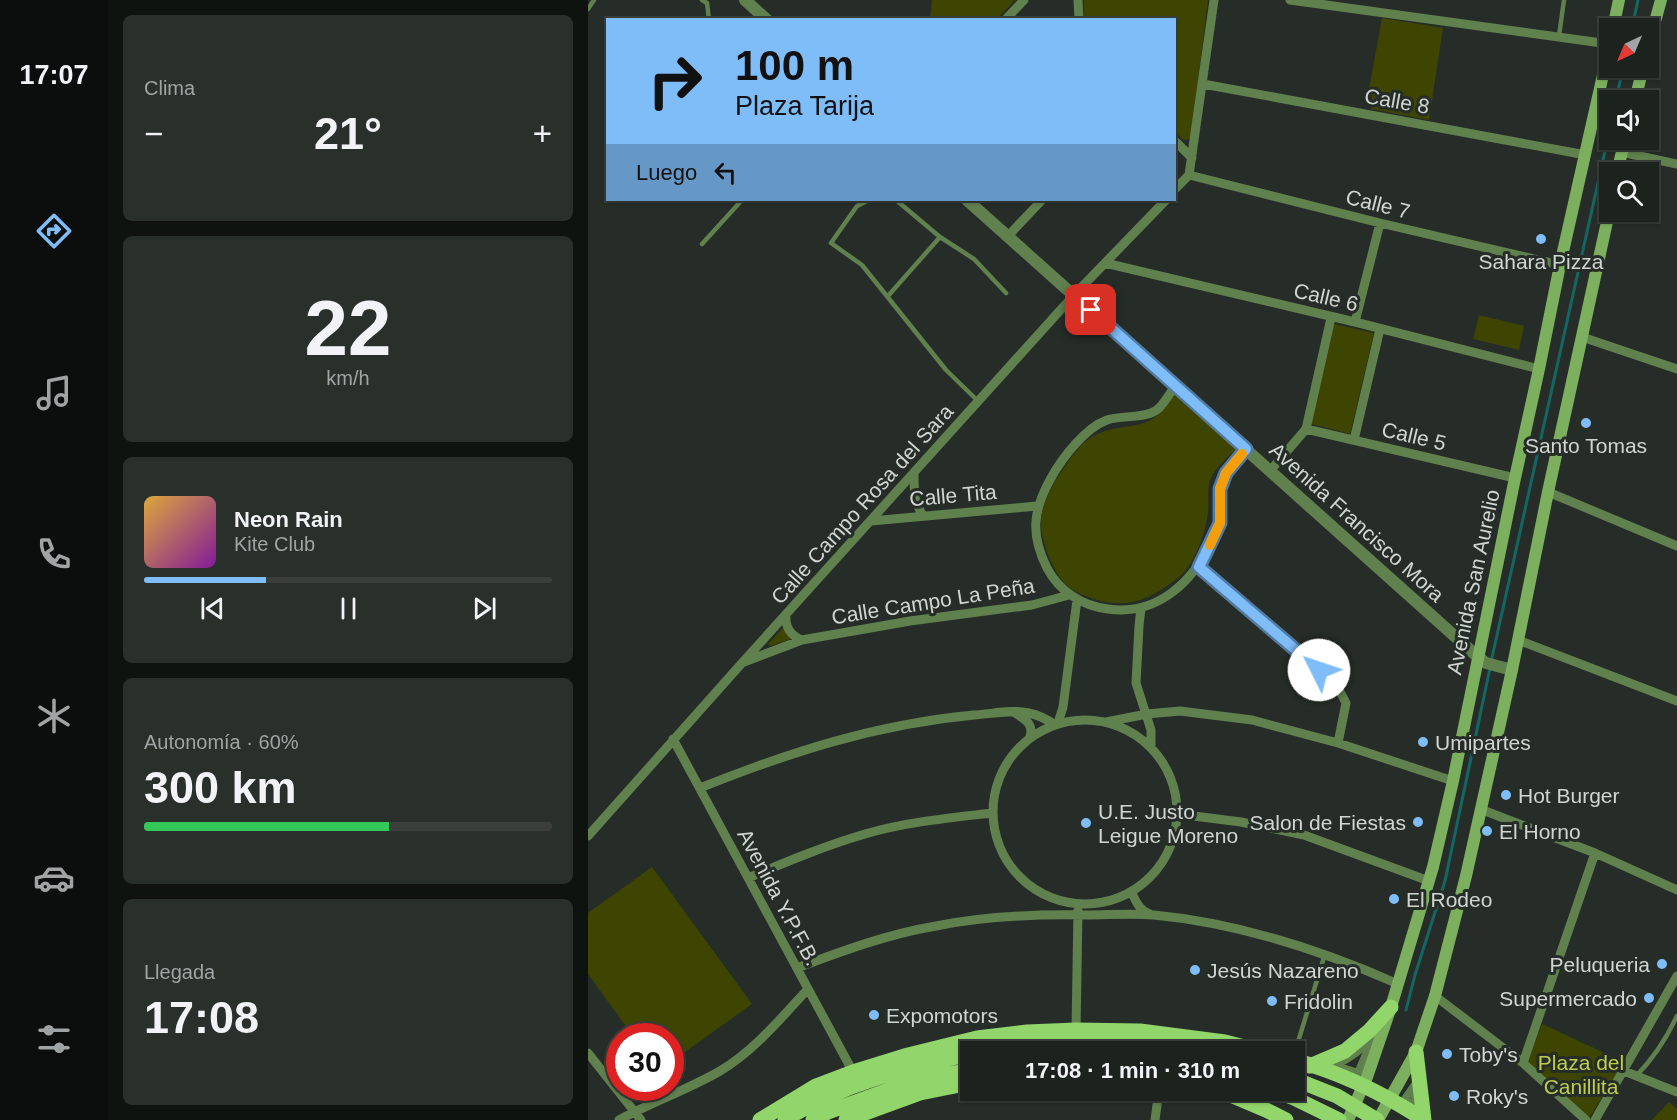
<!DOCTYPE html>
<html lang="es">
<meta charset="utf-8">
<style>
:root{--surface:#1c221e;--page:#292f2b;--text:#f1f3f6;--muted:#a0a4a4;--line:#3a3f3c;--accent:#7fbdf9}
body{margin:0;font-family:Arial,sans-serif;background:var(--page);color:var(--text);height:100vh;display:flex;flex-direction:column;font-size:22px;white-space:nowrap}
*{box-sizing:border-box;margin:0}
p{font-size:20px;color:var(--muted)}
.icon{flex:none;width:33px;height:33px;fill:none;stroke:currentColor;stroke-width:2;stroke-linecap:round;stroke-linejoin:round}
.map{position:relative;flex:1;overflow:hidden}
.drawer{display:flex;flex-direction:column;gap:15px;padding:15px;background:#0f1310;width:480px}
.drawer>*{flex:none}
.banner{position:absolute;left:18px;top:18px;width:570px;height:183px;border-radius:0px;box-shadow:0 2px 4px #0004,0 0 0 2px var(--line);background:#7fbdf9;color:#111;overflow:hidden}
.needle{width:39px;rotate:224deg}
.fabs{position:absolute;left:1011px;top:18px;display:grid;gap:12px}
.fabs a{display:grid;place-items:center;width:60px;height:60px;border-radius:0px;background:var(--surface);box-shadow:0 2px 4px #0004,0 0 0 2px var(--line);font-size:30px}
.speed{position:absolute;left:18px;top:1023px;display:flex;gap:12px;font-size:30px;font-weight:700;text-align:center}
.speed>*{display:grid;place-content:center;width:78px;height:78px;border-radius:50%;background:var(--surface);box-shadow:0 2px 4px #0004,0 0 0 2px var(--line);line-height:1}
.speed .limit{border:9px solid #d22;background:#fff;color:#111}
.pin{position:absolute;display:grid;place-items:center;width:51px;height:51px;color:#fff;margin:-26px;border-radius:12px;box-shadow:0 3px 9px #0006}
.me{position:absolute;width:66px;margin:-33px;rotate:311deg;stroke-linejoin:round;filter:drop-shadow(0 0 4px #0008)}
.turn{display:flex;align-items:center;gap:21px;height:126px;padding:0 30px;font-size:27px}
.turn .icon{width:78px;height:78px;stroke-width:2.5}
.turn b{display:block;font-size:42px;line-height:51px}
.then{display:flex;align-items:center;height:57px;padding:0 30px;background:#0003;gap:12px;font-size:22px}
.big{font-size:45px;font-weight:700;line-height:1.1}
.drawer .widget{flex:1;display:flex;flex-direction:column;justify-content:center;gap:9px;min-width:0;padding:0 21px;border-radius:9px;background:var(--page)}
.drawer .dial{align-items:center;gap:0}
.dial b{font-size:78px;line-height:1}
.song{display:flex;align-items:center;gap:18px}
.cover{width:72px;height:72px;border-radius:9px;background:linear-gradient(135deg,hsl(40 70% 55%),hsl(290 70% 35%))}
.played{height:6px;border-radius:3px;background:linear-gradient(90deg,var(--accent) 30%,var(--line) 30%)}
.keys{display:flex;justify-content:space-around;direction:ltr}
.heat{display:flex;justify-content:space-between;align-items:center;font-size:33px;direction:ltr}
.charge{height:9px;border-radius:4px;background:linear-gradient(90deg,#34c759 60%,var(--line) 0)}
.trip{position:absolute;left:372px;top:1041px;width:345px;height:60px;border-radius:0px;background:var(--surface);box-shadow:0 2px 4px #0004,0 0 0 2px var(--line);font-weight:700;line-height:60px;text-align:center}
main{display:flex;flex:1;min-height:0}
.dock{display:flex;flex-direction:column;width:108px;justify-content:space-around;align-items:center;background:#0b0e0c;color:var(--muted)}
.dock .icon{width:42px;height:42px}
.dock .active{color:var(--accent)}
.dock b{font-size:27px;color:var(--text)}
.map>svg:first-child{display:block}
.green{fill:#3e4500}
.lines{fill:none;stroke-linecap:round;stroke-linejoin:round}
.stream{stroke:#146664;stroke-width:3}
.service{stroke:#60804e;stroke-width:4.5}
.pedestrian{stroke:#60804e;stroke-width:8}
.minor{stroke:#60804e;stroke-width:9}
.tertiary{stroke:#60804e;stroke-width:12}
.secondary{stroke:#7cb05f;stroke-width:12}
.primary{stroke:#92d56a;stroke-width:15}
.route-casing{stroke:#537ba2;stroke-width:15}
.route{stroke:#7fbdf9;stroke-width:10}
.slow{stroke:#f59e0b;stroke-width:10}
.poi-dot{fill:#7fbdf9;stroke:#262d28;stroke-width:2}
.labels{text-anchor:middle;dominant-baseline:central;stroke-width:6;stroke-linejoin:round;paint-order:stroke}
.street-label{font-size:21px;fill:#d0d5d1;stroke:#262d28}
.poi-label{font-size:21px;fill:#d0d5d1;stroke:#262d28;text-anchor:start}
.park-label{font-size:21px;fill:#bdce4d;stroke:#262d28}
</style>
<main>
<nav class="dock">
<b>17:07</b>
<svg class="icon active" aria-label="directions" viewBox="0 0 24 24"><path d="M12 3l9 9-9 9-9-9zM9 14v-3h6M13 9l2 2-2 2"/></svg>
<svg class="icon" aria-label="music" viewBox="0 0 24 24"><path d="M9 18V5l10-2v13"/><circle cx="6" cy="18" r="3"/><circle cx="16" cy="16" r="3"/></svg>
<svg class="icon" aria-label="phone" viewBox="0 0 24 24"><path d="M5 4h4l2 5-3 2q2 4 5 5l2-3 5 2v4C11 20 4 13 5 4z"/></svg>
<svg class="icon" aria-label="climate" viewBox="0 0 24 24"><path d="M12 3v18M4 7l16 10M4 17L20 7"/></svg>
<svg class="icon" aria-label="car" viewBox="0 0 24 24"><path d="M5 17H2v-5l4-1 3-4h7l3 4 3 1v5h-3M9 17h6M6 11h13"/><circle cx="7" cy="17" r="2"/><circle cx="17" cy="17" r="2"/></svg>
<svg class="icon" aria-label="filters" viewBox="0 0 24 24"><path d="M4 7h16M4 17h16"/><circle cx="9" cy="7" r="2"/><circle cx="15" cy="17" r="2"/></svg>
</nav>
<section class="drawer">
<div class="widget"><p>Clima</p>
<div class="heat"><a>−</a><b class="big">21°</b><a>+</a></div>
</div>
<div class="widget dial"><b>22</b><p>km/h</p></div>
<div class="widget">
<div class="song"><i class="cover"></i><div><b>Neon Rain</b><p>Kite Club</p></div></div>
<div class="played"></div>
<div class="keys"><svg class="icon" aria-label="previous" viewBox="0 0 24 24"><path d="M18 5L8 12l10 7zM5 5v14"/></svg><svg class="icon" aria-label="pause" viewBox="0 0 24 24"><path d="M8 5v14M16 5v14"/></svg><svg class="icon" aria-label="next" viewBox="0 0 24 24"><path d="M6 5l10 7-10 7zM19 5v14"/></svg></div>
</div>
<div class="widget"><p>Autonomía · 60%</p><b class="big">300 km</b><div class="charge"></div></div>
<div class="widget"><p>Llegada</p><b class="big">17:08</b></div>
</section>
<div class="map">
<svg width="1089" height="1120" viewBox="0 0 1089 1120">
<rect width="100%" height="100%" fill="#262d28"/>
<path class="green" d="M344 0H427L409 19H342Z
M496 0H620L603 138 598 140 594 139 587 131 586 20H496Z
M794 18 855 28 841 120 783 109 784 95 780 94Z
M891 315 936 326 931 350 885 339Z
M746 324 786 333 762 434 723 424Z
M584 392 649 449C639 457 627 468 622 480 619 489 621 502 620 512 618 532 607 564 591 577 576 589 558 601 539 603 520 605 498 598 482 588 466 577 451 537 453 518 455 504 461 492 468 480 476 468 490 445 502 438 537 417 566 439 584 392Z
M196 627 203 639 182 646 180 644Z
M64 867 164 1004 83 1062 82 1036H45L0 974V913Z
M954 1024 1036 1062 1000 1120 938 1066Z
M1081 1102 1089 1109V1120H1064Z"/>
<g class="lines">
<path class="stream" d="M1044 28 1050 0
M1028 100 1035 68
M903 662 1022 129
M818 1010 827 975 857 881 902 668"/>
<path class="service" d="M114 0 119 3 121 20
M0 9 6 0
M971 36 976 0
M281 200 269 206 243 243 274 265 358 370 390 401
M308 200 352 237 386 259 418 293
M114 244 154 200
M300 296 352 237
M706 1055 737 954
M1048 1076C1066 1058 1078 1039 1089 1016"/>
<path class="pedestrian" d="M785 1038 770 1073 745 1065C761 1060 773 1049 785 1038Z
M826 1086 828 1108 817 1099Z"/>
<path class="minor" d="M490 0 491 20
M702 0 1021 44
M417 20 436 0
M615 84 998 155
M586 140 604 158
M1033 152 1089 164
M601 175 792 223 972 265
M586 190 601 175 626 0
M420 236 454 200
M517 263 767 322 951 369
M767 322 792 223
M994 337 1089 369
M587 386C582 393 577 402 571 408 560 419 534 415 519 420 497 428 474 458 463 478 445 510 442 534 459 568 471 591 494 606 520 609 569 616 606 582 624 539 627 534 630 528 631 523 634 513 631 501 632 491 634 474 648 462 658 449
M718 429 927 478
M766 440 792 329
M682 471 718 429 743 318
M326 474C326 490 326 502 335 516
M960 492 1089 546
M283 521 449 506
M611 567 748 684 758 703 750 743
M553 608 551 626 548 683 563 730V747
M198 615C197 627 203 636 214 640
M930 640 1089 701
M156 662 214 640 322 621 444 605 481 595
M427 713C437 719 446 724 442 737
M405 812a92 92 0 1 1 184 0a92 92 0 1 1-184 0Z
M518 722 559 714 592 711 664 720 750 743 865 781
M470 723 475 707 489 600
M85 739 265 1072
M112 788C202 752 289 724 386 715 404 714 424 709 441 713 451 715 458 719 466 724
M892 809 1007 853 1089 890
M590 814 653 822 716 835 841 881
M0 836 154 663 486 295 578 200
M160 878C198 862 236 846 277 834 318 822 361 818 404 813
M544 893C548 902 552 911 562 914
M209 968C254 951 300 934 348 926 398 916 447 914 498 915 520 915 544 913 566 915 651 923 733 950 810 984
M847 996 935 1063 998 1120
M488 1030 490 910
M0 1053 53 1120
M935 1063 1007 853
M1036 1071 1089 1092
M31 1120C64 1102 99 1090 132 1071 166 1051 193 1018 220 989
M567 1120 571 1090
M1007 1120 1089 976"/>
<path class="tertiary" d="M157 0 179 20
M379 200 890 657 898 663 924 670"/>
<path class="secondary" d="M1025 28 1031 0
M1060 47 1073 0
M1047 100 1055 68
M1029 172 1037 140
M760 1120 779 1077 803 1007 845 867 865 781 927 478 951 369 972 265 1022 44
M790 1120 828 1052 847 996 878 876 924 670 960 492 1022 208"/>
<path class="primary" d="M398 1052C465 1043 531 1039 598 1052
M828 1052 836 1120
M706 1060C754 1073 795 1093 836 1120
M722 1066 757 1051 781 1031 803 1007
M706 1079 749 1096 789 1120
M631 1090 678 1110 698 1120
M684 1090 706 1098 751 1120
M172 1120 228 1086 265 1072 320 1055 389 1038 439 1032 488 1030 552 1031 637 1042 676 1052
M197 1120C252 1084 319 1068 382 1054
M225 1120 240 1112 328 1080 382 1070
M258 1120 332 1093 382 1083"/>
</g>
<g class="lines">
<defs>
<path id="route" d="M503 310 658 449 638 473 632 489V523L611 567 731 670"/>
</defs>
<use href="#route" class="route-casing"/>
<use href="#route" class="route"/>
<path class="slow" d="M622 545 632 523V489L638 473 654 454"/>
</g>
<g class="poi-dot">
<circle cx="953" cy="239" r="6"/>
<circle cx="998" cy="423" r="6"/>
<circle cx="835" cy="742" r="6"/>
<circle cx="918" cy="795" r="6"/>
<circle cx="830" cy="822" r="6"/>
<circle cx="498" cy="823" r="6"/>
<circle cx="899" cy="831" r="6"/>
<circle cx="806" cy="899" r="6"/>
<circle cx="1074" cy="964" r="6"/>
<circle cx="607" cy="970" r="6"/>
<circle cx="1061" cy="998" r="6"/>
<circle cx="684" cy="1001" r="6"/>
<circle cx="286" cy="1015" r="6"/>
<circle cx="859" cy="1054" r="6"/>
<circle cx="866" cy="1096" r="6"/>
</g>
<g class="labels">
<g class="street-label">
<text transform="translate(809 101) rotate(10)">Calle 8</text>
<text transform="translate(790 204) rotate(14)">Calle 7</text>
<text transform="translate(738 297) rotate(13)">Calle 6</text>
<text transform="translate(826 436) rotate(13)">Calle 5</text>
<text transform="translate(365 495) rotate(-5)">Calle Tita</text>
<text transform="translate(274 504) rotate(-48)">Calle Campo Rosa del Sara</text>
<text transform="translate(769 522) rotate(42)">Avenida Francisco Mora</text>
<text transform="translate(885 582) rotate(-78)">Avenida San Aurelio</text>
<text transform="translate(345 601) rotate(-9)">Calle Campo La Peña</text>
<text transform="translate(191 897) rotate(62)">Avenida Y.P.F.B.</text>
</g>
<g class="poi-label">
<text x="953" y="261" text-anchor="middle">Sahara Pizza</text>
<text x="998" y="445" text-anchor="middle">Santo Tomas</text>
<text x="847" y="742">Umipartes</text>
<text x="930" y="795">Hot Burger</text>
<text x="510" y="811">U.E. Justo<tspan x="510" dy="24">Leigue Moreno</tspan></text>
<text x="818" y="822" text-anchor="end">Salon de Fiestas</text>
<text x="911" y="831">El Horno</text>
<text x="818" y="899">El Rodeo</text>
<text x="1062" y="964" text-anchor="end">Peluqueria</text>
<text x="619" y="970">Jesús Nazareno</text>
<text x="1049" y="998" text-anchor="end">Supermercado</text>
<text x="696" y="1001">Fridolin</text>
<text x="298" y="1015">Expomotors</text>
<text x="871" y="1054">Toby's</text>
<text x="878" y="1096">Roky's</text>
</g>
<g class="park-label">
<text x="993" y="1062">Plaza del<tspan x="993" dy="24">Canillita</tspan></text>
</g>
</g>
</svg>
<div class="fabs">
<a><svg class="needle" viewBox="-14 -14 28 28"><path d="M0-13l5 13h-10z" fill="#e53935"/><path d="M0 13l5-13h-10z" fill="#a0a4a4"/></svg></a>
<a><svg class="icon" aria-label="sound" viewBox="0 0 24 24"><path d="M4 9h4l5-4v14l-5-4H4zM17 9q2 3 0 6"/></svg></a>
<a><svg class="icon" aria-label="search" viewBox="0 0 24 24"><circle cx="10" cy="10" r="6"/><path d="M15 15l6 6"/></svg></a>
</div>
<div class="speed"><div class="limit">30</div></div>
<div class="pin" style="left:503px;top:310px;background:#d93025"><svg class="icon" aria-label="arrive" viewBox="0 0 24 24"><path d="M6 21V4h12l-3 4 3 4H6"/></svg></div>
<svg class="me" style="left:731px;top:670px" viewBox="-20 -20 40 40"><circle r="19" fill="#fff"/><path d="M0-13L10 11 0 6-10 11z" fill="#7fbdf9"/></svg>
<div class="trip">17:08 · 1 min · 310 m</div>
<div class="banner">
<div class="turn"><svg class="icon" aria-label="right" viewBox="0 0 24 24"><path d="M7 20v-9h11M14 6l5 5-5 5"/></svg><div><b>100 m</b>Plaza Tarija</div></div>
<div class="then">Luego<svg class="icon" aria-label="left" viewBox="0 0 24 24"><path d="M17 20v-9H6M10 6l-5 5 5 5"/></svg></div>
</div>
</div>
</main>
